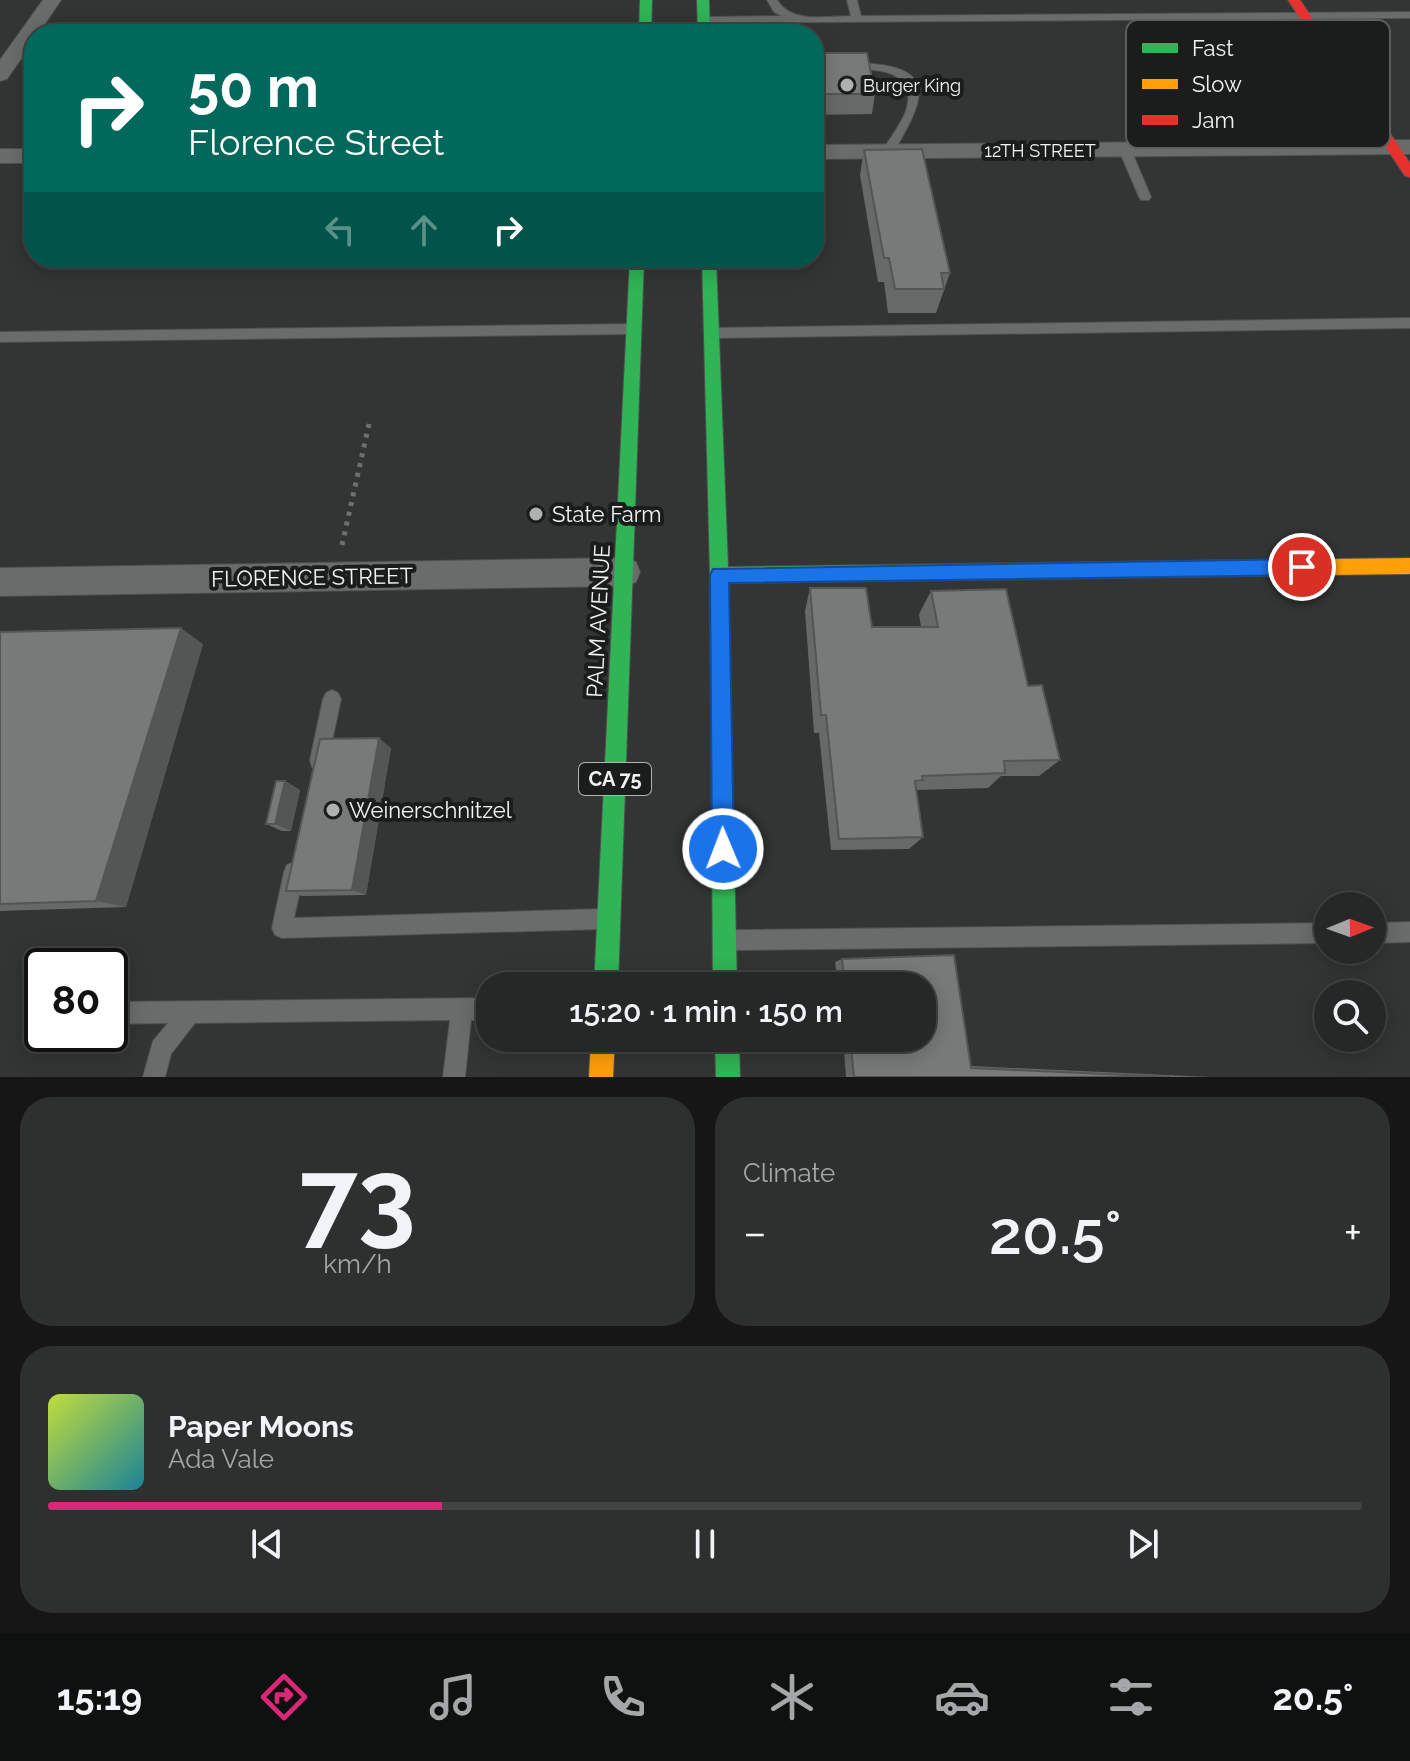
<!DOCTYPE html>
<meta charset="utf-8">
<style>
:root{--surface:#262827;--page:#2e302f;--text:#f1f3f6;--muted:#a4a6a7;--line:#424444;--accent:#db2777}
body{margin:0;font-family:Raleway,sans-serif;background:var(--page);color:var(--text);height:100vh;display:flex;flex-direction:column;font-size:30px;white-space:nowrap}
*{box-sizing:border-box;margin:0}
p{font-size:26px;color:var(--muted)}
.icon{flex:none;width:44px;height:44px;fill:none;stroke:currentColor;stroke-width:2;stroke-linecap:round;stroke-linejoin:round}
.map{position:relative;height:1077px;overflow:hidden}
.sheet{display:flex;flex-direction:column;gap:20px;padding:20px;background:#151615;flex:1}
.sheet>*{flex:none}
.top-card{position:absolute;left:24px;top:24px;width:800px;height:244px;border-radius:32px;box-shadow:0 4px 20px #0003,0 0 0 2px var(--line);background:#00695c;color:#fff;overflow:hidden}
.needle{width:52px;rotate:89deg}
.buttons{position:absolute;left:1314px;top:892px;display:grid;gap:16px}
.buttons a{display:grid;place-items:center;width:72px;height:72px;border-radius:50%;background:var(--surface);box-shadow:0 4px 20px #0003,0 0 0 2px var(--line);font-size:40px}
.speed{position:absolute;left:24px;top:948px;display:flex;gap:16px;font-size:40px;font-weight:700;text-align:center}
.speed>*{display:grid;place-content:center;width:104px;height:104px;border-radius:50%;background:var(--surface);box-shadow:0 4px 20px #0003,0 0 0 2px var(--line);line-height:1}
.speed .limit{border:4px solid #111;border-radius:12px;background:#fff;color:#111}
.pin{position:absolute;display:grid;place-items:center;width:68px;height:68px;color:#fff;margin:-34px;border:4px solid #fff;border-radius:50%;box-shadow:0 2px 8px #0007}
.me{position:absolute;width:88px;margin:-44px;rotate:359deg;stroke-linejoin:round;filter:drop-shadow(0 0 6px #0008)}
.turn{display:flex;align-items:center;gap:28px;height:168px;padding:0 32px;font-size:36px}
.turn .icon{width:104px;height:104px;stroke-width:2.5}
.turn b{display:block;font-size:56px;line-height:68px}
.lanes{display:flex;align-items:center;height:76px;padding:0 32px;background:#0003;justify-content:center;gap:40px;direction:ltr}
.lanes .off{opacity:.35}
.big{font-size:60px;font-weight:600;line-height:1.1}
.sheet .widget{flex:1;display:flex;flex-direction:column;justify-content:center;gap:12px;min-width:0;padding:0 28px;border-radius:32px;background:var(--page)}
.sheet .dial{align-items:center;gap:0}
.dial b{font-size:104px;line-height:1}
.song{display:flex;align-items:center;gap:24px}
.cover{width:96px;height:96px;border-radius:12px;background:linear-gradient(135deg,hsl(70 70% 55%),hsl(190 70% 35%))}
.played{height:8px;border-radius:4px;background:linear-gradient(90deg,var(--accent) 30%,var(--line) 30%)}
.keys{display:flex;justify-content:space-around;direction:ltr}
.heat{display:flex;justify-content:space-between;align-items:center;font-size:44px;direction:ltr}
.sheet .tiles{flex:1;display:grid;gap:20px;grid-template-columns:1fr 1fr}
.widget:last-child{grid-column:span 2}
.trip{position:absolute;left:476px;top:972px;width:460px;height:80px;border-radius:32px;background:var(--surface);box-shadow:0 4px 20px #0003,0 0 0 2px var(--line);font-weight:600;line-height:80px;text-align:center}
.dock{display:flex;height:128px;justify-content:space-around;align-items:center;background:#0f1010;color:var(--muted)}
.dock .icon{width:56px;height:56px}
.dock .active{color:var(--accent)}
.dock b{font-size:36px;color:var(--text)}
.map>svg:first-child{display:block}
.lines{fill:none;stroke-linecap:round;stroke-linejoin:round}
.lane-casing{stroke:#4e5050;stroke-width:2}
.street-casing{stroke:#4e5050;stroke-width:2}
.fast-casing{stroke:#4e5050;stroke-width:2}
.slow-casing{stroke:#4e5050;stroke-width:2}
.jam-casing{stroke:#4e5050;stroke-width:2}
.path{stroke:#6e7070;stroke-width:5;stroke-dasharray:4 6;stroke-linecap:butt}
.lane{fill:#6a6c6b;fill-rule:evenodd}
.street{fill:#6a6c6b;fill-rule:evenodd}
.fast{fill:#30b455;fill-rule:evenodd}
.slow{fill:#ff9f0a;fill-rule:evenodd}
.jam{fill:#e5322d;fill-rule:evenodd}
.wall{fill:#676969}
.shaded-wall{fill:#545555}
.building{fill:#787a7a;stroke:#545555;stroke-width:2}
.route{fill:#1a73e8;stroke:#114b97;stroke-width:2}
.poi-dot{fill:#aeb1b0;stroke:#1b1d1d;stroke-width:3}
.labels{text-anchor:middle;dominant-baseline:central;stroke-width:8;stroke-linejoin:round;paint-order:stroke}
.far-poi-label{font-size:18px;fill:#f1f4f3;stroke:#1b1d1d;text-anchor:start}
.far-street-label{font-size:18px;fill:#f1f4f3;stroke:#1b1d1d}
.shield{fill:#1b1d1d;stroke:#b1b4b3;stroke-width:2}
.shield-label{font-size:20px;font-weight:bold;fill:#f1f4f3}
.poi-label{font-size:22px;fill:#f1f4f3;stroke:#1b1d1d;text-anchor:start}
.street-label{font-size:22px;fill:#f1f4f3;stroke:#1b1d1d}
.key{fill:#1b1d1d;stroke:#5b5e5d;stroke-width:2}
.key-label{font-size:22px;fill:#f1f4f3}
</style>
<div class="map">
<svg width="1410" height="1077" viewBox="0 0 1410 1077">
<rect width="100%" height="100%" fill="#323534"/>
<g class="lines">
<defs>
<path id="lane" d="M767 0H777C792 24 826 16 851 16L847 0H857L861 16 1410 12V18L703 23 698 20 703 17 782 16 774 12Z
M645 29 649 30V34H447L452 31Z
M859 63C943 66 923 101 892 155H884L882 152C890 137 906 119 908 102 913 58 840 70 814 72V66Z
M1125 146 1131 150 1151 197 1149 200H1141L1139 197 1119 150Z
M814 211 823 212 825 215 823 218 814 219Z
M1410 318V328L712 338 705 333 712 328Z
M634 324 641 329 634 334 0 342V332Z
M332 690 338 693 341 699 328 760 326 767 319 769 312 767 310 760 323 699 326 693Z
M294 862 301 865 304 872 294 918 602 909 609 912 612 919 609 926 602 929 282 938 275 935 272 928 284 872 287 865Z
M1410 922V942L1372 943V923Z
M1328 923V943L734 950 727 947 724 940 727 933 734 930Z
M490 998V1020H471L465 1077H443L450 1020 195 1023 171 1054 165 1077H143L153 1041 168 1023 110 1024V1002Z"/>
<path id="street" d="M43 0H61L38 34H34V40L7 79 0 81V60Z
M1410 140V154L814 159V145Z
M0 149H34V163H0Z
M625 558 636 562 640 572 636 582 625 586 0 596V568Z"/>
<path id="fast" d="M640 0H652L651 34H639Z
M697 0H709L710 34H698Z
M630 258H644L618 986H594Z
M702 258H716L728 567 1252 560 1258 562 1261 568 1258 574 1252 576 728 583 737 986H713L710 575Z
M715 1038H739L740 1077H716Z"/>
<path id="slow" d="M1410 558V574L1252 576 1246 574 1243 568 1246 562 1252 560Z
M591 1038H615L613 1077H589Z"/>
<path id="jam" d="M1288 0H1300L1410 163V177L1405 176Z"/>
</defs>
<use href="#lane" class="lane-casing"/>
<use href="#street" class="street-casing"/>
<use href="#fast" class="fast-casing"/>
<use href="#slow" class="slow-casing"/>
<use href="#jam" class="jam-casing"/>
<path class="path" d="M342 545 369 424"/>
<use href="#lane" class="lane"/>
<use href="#street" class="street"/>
<use href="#fast" class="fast"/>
<use href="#slow" class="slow"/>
<use href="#jam" class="jam"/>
</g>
<path class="wall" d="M814 53 875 94 872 114 814 115Z
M864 150 950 273 936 313H888L884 282H878L860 175Z
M810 588 872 627H921L919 614 931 591 1028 686 1060 760 1039 776H1001L988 788 916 790 923 837 909 849 831 850 819 733H814L805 611Z
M0 632 203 644 126 907 0 911Z
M391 748 366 895 302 896 286 891Z
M285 781 300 790 291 831H282L266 824Z
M954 955 971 1066 1210 1077H846L843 1038H922V986H838L835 962 842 959Z"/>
<path class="shaded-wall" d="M181 628 203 644 126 907 96 901Z
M379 738 391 748 366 895 352 890Z
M285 781 300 790 291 831 275 824Z"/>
<path class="building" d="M814 53H867L875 94H814Z
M922 149 950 273H941L944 289H895L889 258H884L864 150Z
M810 588H866L872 627H938L931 591 1006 589 1028 686 1042 685 1060 760 1004 761 1005 773 922 776 923 780 915 781 923 837 839 839 826 715H821Z
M181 628 96 901 0 904V632Z
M379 738 352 890 286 891 320 739Z
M276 781H285L275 824H266Z
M954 955 971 1068 1170 1077H854L850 1038H922V986H845L842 959Z"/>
<path class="route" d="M1302 559 1308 561 1311 567 1308 573 1302 575 729 583 734 849 731 857 723 860 715 857 712 849 710 575 713 569Z"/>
<g class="poi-dot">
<circle cx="847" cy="85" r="8"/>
<circle cx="536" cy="514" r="8"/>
<circle cx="333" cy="810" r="8"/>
</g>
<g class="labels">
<g class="far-poi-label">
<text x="863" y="85">Burger King</text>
</g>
<g class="far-street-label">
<text x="1040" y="150">12TH STREET</text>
</g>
<rect class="shield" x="579" y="763" width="72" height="32" rx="6"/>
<g class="shield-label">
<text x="615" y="779">CA 75</text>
</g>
<g class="poi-label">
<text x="552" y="514">State Farm</text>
<text x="349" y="810">Weinerschnitzel</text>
</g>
<g class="street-label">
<text transform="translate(312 577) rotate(-1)">FLORENCE STREET</text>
<text transform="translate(598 621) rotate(-87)">PALM AVENUE</text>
</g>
</g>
<rect x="1126" y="20" width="264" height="128" rx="12" class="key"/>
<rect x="1142" y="43" width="36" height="10" fill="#30b455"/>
<rect x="1142" y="79" width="36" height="10" fill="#ff9f0a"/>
<rect x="1142" y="115" width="36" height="10" fill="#e5322d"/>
<g class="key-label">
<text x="1192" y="56">Fast</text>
<text x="1192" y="92">Slow</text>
<text x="1192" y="128">Jam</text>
</g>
</svg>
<div class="buttons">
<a><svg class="needle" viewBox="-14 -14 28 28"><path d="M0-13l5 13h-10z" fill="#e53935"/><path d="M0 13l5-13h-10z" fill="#a4a6a7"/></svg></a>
<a><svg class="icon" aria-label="search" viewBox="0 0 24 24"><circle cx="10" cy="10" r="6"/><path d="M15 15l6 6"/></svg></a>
</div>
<div class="speed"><div class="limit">80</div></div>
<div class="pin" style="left:1302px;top:567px;background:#d93025"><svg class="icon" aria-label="arrive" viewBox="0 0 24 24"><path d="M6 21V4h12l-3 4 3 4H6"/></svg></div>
<svg class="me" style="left:723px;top:849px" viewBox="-20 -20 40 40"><circle r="17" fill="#1a73e8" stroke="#fff" stroke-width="3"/><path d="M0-11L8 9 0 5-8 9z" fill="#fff"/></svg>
<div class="trip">15:20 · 1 min · 150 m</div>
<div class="top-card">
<div class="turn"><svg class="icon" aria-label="right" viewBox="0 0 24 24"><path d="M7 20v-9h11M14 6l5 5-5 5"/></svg><div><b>50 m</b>Florence Street</div></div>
<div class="lanes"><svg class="icon off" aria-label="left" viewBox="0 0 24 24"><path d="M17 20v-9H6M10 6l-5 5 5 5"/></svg><svg class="icon off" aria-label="ahead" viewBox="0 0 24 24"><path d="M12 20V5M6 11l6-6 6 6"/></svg><svg class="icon" aria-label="right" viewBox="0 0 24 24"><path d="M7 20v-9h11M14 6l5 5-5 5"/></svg></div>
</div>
</div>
<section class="sheet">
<div class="tiles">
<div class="widget dial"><b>73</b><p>km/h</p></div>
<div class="widget"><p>Climate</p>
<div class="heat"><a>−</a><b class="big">20.5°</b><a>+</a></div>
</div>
<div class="widget">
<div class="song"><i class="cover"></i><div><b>Paper Moons</b><p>Ada Vale</p></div></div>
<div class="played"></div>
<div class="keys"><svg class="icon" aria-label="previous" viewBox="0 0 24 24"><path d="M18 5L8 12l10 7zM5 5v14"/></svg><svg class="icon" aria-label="pause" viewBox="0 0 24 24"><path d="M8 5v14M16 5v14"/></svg><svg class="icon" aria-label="next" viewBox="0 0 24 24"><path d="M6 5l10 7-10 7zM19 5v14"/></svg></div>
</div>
</div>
</section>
<nav class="dock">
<b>15:19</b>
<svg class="icon active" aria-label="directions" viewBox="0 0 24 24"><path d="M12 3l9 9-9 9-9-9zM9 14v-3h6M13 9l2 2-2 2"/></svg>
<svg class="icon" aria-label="music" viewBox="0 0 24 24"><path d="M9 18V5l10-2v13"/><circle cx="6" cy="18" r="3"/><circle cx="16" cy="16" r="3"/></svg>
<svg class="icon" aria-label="phone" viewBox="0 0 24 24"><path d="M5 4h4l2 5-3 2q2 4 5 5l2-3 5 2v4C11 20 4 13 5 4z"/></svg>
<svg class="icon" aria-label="climate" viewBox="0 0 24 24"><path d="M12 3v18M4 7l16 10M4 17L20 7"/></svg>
<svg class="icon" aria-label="car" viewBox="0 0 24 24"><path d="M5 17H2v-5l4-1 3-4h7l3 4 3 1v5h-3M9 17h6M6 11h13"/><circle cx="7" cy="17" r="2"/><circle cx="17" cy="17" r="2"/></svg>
<svg class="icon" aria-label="filters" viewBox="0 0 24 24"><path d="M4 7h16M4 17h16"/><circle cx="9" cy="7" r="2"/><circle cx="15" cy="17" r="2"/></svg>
<b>20.5°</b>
</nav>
